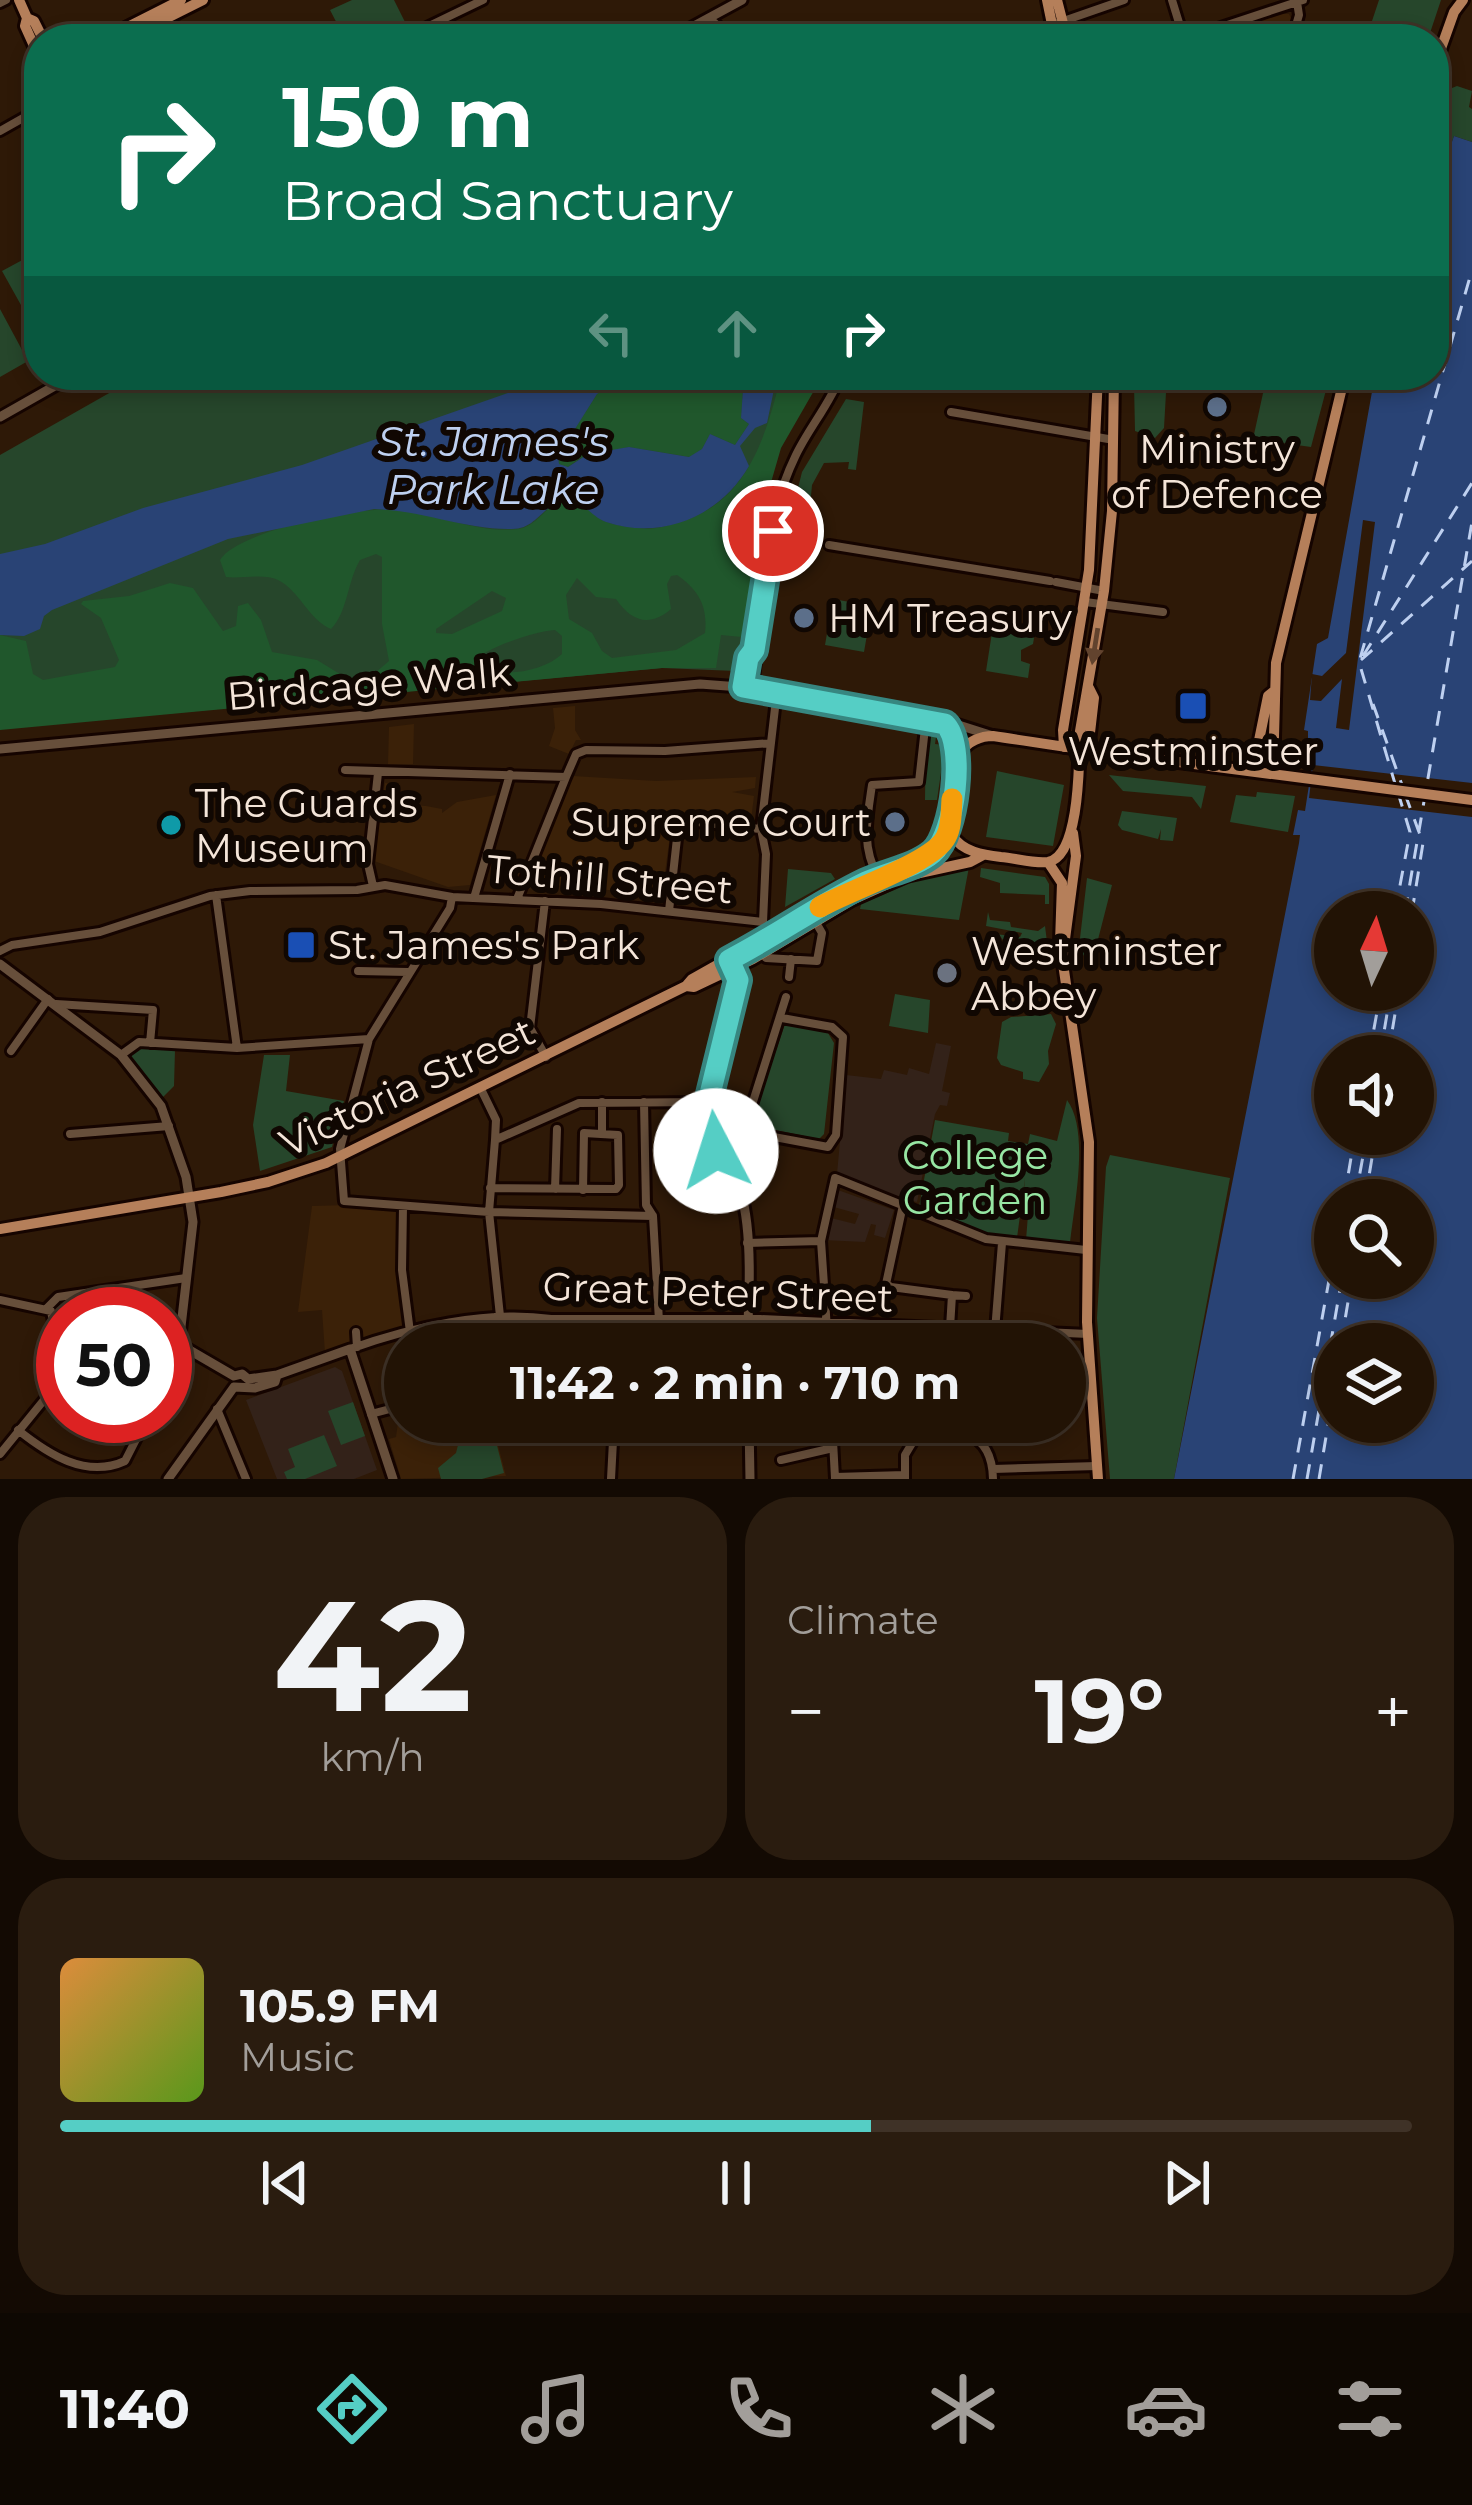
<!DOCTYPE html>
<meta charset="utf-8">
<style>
:root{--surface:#221305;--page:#2a1c0f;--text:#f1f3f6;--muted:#a29e9a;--line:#3f3227;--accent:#55cec5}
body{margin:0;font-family:Montserrat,sans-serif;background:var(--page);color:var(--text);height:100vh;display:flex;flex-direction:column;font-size:45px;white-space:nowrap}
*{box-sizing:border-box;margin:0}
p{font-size:39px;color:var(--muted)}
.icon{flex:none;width:66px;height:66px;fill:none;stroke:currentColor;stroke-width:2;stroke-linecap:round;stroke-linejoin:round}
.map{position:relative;height:1479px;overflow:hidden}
.panel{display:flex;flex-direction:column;gap:18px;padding:18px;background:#130a03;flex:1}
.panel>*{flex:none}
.guide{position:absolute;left:24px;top:24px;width:1425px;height:366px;border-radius:48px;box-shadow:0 6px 18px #0003,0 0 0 3px var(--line);background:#0b6e4f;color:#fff;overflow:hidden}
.needle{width:78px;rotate:4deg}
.buttons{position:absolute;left:1314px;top:891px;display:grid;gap:24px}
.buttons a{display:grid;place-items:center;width:120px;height:120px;border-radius:50%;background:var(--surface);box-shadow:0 6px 18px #0003,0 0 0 3px var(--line);font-size:60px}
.speed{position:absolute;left:36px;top:1287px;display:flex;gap:24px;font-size:60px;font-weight:700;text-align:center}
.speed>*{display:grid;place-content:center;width:156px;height:156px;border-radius:50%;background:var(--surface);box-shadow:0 6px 18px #0003,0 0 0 3px var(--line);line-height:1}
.speed .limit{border:18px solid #d22;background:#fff;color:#111}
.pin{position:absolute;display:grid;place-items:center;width:102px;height:102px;color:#fff;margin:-51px;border:6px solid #fff;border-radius:50%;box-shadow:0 3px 12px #0007}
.me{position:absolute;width:132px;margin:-66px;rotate:355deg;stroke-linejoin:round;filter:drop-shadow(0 0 9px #0008)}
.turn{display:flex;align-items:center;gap:42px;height:252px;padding:0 60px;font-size:54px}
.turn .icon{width:156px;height:156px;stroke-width:2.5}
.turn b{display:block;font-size:84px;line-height:102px}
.lanes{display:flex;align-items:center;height:114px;padding:0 60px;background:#0003;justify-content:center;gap:60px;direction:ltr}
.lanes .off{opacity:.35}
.big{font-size:90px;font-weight:700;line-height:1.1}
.panel .card{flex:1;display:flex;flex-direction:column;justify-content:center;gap:18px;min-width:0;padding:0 42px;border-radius:48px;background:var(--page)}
.panel .dial{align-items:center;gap:0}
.dial b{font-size:156px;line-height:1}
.song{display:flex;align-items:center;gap:36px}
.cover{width:144px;height:144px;border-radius:18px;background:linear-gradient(135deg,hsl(30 70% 55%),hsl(90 70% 35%))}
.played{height:12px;border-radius:6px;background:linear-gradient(90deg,var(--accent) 60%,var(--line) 60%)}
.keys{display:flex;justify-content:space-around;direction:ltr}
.heat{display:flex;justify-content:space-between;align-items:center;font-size:66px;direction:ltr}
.panel .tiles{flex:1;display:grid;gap:18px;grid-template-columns:1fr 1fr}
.card:last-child{grid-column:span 2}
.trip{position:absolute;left:384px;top:1323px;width:702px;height:120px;border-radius:60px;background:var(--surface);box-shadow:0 6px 18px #0003,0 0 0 3px var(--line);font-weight:700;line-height:120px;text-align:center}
.dock{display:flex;height:192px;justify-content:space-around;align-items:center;background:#0e0802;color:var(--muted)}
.dock .icon{width:84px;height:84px}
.dock .selected{color:var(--accent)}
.dock b{font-size:54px;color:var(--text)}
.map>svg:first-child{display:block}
.built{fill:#3b2108}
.education{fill:#332219}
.green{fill:#26462b}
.forest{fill:#20572c;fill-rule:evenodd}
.water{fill:#294375;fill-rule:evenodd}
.pier{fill:#2e1907}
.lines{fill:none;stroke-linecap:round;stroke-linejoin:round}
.ferry{stroke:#bed0f0;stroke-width:3;stroke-dasharray:15 12;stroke-linecap:butt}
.minor-casing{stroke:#150400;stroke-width:14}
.tertiary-casing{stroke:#150400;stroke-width:15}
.secondary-casing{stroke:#150400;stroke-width:15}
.primary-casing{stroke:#150400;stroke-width:16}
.minor{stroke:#674f3b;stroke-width:8}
.tertiary{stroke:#674f3b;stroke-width:9}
.secondary{stroke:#674f3b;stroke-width:9}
.primary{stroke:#b57f5a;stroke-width:10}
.oneway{fill:#62432e}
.route-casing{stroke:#378680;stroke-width:30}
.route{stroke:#55cec5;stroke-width:21}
.slow{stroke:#f59e0b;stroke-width:21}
.service-dot{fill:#5c6f8a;stroke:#100702;stroke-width:4.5}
.transit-dot{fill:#1a4fb4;stroke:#100702;stroke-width:4.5}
.culture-dot{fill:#0f9aa8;stroke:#100702;stroke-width:4.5}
.worship-dot{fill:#6b7280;stroke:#100702;stroke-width:4.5}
.labels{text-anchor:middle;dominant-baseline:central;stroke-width:12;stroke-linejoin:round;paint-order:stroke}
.poi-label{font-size:39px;fill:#f4e5d9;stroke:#100702;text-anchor:start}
.street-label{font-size:39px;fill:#f4e5d9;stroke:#100702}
.park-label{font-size:39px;fill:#97e6a3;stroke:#100702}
.water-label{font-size:42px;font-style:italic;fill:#bed0f0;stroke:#100702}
</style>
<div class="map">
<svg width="1472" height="1479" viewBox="0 0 1472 1479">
<rect width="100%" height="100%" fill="#2e1907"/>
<path class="built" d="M1280 14H1289L1294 24 1291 34 1285 32 1282 39H1204Z
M575 706V730L581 740H576L569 754 549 746 555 728 553 708Z
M414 724 413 764H388L389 727Z
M573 776 656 781 756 777 755 788 732 792 754 796 751 820 673 813 662 895 532 883 529 880Z
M385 783 400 784 399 799H394V804L426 806 442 809V813L457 802 496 795 470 885 448 887 374 861Z
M350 1205 400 1209 401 1282 407 1329 325 1353 322 1310 298 1312 312 1206Z
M405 1413V1422H492L506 1476 401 1479 389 1439 396 1437 398 1422Z"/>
<path class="education" d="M936 1043 951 1046 942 1091 950 1093 947 1106 940 1105 935 1114 917 1202 909 1200 908 1203 837 1174 846 1075 881 1079 884 1070 907 1075 909 1068 929 1074Z
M835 1189 894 1210 885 1238 874 1235 876 1225 871 1224 865 1242 823 1240 827 1217 855 1224 859 1214 830 1206Z
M335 1367 342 1371 377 1470 354 1479H277L246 1400Z"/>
<path class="green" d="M352 0H394L406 24 375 39H345L330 10Z
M1379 0H1441L1428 39H1366Z
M1457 86 1472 91 1469 107 1472 109V142L1454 136 1447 156 1434 152V145L1452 88Z
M39 251V330L36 332 2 271Z
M0 309 28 361 0 377Z
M141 375H823C809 399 791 423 780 449 753 518 748 598 736 671L662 668 0 729V455Z
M1141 375H1167L1164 428 1155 438 1135 431 1134 384H1141Z
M1267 375H1330L1311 447 1253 439Z
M846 399 864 402 856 470 848 469 849 462 824 463 812 485 808 528 794 526 790 520 802 472Z
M833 599 872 606 864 652 825 645Z
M993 626 1035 632 1033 644 1021 650V661L1030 664 1028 678 986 671Z
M926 729 937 730 935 744 945 745 937 800H925Z
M997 771 1064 785 1053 846 986 837Z
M1109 775 1206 786 1201 809 1192 797 1123 791Z
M1257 792 1295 796 1288 832 1230 822 1236 795 1256 797Z
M1122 811 1177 818 1173 841 1160 840 1161 829 1158 839 1122 830 1118 825Z
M969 867 959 920 860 909 861 904 925 877Z
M981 868 1045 877 1049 884V904H1045V895L1000 893V883L980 877Z
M788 869 831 873 835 879 785 907Z
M1087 878 1112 885 1093 959 1084 956 1079 947Z
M988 912 990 920 1010 922 1011 927 1038 931 1045 926 1050 966 1012 952 1000 936 987 933 1020 937 1022 933 986 926Z
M895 994 930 1000 928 1033 889 1026Z
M1051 1014 1056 1024 1048 1051 1049 1064 1039 1082 1023 1079V1072L1001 1065 997 1058 1002 1022 1011 1017Z
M785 1024 828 1033 834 1043 824 1134 819 1139 756 1126 752 1121Z
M131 1041 175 1050 174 1086 161 1099 128 1056Z
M264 1055H290L286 1091 344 1101 332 1147 260 1171 253 1125Z
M1067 1100C1090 1131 1074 1205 1070 1243L1026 1240 1029 1202 1023 1201 1025 1178 1017 1238 995 1237 919 1207 935 1120 1009 1133 1008 1141 1028 1144 1030 1134 1057 1141Z
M1110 1155 1230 1178 1174 1479H1110L1097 1318 1106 1167Z
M353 1402 365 1436 341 1445 328 1411Z
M491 1422 504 1473 482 1479H441L438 1468 456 1453 462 1429Z
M324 1435 337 1466 305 1479H287L284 1472 295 1467 288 1449Z"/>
<path class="forest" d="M629 375H744L741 418 749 424 735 445 710 434 702 449 690 457 629 447 580 458 568 467 559 464 558 455 597 394Z
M781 375H823L781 448 761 517 742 637 721 635 716 668H662L0 730V635L26 641 33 674 43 680 115 667 119 660 101 618 81 604 83 601 129 596 170 583 193 588 223 631 236 626 238 606 248 603 261 620 272 652 317 660 348 679H368L389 661 382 624V557L376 554 360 560C347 582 348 611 331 629 308 619 300 591 278 580 264 573 242 579 226 577L220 560C238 530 366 505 401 510 439 515 481 534 519 529 542 525 548 496 574 501 586 503 593 516 604 521 614 525 628 527 640 528 652 530 663 527 676 523 746 505 766 438 781 375ZM677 575C699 590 708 607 705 633L676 650 612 658 602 651 592 633 569 619 566 595 577 578 596 597 616 599C631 621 649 628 671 609L667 584 671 576ZM492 591 506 598 502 611 452 634 436 633V629ZM555 630 562 636V654C543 672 500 679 477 665L478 657C494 646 535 631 555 630Z"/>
<path class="water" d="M1454 136 1472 142V1479H1174L1299 843 1300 835H1293L1298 810 1305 811 1316 739 1308 738V731L1304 730 1317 644 1328 638 1375 375H1434V152L1447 156ZM1335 912H1413V990H1335ZM1335 1056H1413V1134H1335ZM1335 1200H1413V1278H1335ZM1335 1344H1413V1422H1335Z
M559 375H629L597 394 558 456 559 464 568 467 588 454 629 447 689 457 702 449 710 434 735 445 749 424 741 418 744 375H777L767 423 755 428 740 446 749 466C720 516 662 541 606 522 591 517 584 500 567 501 543 502 538 529 512 529 466 530 421 510 374 509L228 539 52 610 44 616 40 629 24 636 0 635V554L45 544 143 508 302 465Z"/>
<path class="pier" d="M1363 520 1375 522 1349 730 1336 728 1342 679 1321 701 1310 700 1312 674 1322 676 1346 653Z
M1313 765 1472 783V817L1309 798Z"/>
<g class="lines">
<path class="ferry" d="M1363 656 1472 483
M1361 660 1472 561
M1373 704 1402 785
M1396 787 1359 662 1472 270
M1405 794 1423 843 1412 912
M1395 912 1410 832 1399 796
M1405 912 1472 522
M1369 1056 1381 990
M1380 1056 1391 990
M1388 1056 1399 990
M1344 1200 1355 1134
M1355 1200 1367 1134
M1365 1200 1376 1134
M1341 1344 1352 1278
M1293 1479 1335 1247
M1307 1479 1342 1278
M1319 1479 1335 1383"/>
<defs>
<path id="minor" d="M1172 0 1184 39
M0 3 6 0
M709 18 733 39
M1052 25 1124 0
M402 39 483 0
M1185 39 1303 0
M1292 39 1299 15 1297 2
M0 131 39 109
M951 412 1114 440
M829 545 1050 581
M1056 582 1104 591
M1085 602 1163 612
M743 687 748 658 754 650
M753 688C762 614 761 527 795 457 808 429 830 404 841 375
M345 770 566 777 576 754 586 750 665 751 771 743
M878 877C861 846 867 819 872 785L919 782 926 719
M373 886 368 864 378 773
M216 895 237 1048
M452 897 450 908 369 1039 340 1149 344 1201 489 1212 653 1216
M474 898 510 774
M517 899 566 777
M545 901 530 1028 546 1057
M669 911 679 820 760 829
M771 938 763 922 766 854 761 829 777 691
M0 951 12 945 100 932 210 896 250 891 357 890 385 885 452 897 601 904 763 922
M762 953 766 958 817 961 822 933 815 921
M358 971 408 972
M789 977 791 959
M56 1004 153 1010 150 1043
M782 1018 832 1027 843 1037 836 1135 828 1147 747 1132 745 1127 786 997
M11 1051 48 999
M121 1055 139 1042 237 1048 369 1039
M480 1087 496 1120 495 1140 579 1103 709 1102
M602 1102V1132
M644 1102 646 1205 653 1216 659 1321
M70 1134 169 1126
M495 1140 489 1212 500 1316
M490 1188 616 1189 619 1185 618 1135 584 1133 583 1190
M555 1189 557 1129
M903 1205 886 1284 891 1287 952 1295 949 1344
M403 1207 402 1270 410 1332
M747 1243 821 1241
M952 1295 966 1296
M0 1300 51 1311 57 1343V1384L0 1454
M47 1308 58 1297 186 1278
M495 1317 500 1344
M899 1328V1344
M995 1331 1002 1243
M356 1332 357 1347
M616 1344 617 1322
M828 1344 821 1241 835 1178 986 1239 1086 1250
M350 1349C411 1327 487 1310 551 1319H760L1088 1334
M165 1382 182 1348
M217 1409 246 1479
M371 1414 405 1405
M832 1422 835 1478
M899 1422V1434L910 1444
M18 1430C48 1454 86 1479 125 1461L148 1416
M947 1434V1422
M781 1460 833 1448
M993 1469 1097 1466
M835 1477 905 1475
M611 1479 614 1422
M905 1479V1455L914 1440C954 1424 992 1429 993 1479"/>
<path id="tertiary" d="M670 39 742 0
M0 417 74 375
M942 722 954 734 957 760
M0 749 700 684 767 689 946 721 993 736"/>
<path id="secondary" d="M0 964 121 1055 161 1106 186 1177 193 1222 179 1344 234 1376 242 1374 248 1379 277 1375 350 1349 393 1479
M731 965 738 980C729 1024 706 1071 710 1117 713 1158 731 1163 741 1194 753 1232 749 1304 747 1344
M234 1387 255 1388 275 1382 277 1375
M749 1422 750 1479
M168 1479 234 1387"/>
<path id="primary" d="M19 0 27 18 25 26 39 57
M1047 0 1055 39
M1057 0 1067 39
M27 18 34 21 43 39
M104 39 181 0
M125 39 203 0
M1434 68 1454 12 1463 0
M1114 375 1112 511 1104 591 1080 731C1079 757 1081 856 1048 862 1035 864 1015 858 1001 857 984 855 962 852 952 835 946 824 954 763 961 752 968 741 981 736 993 736 1034 742 1075 749 1117 754L1472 800
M1064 747 1063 730 1089 570 1098 375
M1088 750 1094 698 1089 688
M1253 770 1268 696 1273 692
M1273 773 1276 663 1345 375
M1048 862 1062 883 1060 943 1089 1142 1087 1322 1098 1479
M1063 954 1076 856 1073 833
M686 986 694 987 753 959 852 900 906 876 970 862 983 855
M0 1229 221 1192 268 1182 326 1163 686 986 692 979 841 895 919 862 938 850 949 831"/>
</defs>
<use href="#minor" class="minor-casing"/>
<use href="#tertiary" class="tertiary-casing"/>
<use href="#secondary" class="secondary-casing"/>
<use href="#primary" class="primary-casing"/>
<use href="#minor" class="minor"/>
<use href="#tertiary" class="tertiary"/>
<use href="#secondary" class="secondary"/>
<use href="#primary" class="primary"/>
</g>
<defs><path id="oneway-solid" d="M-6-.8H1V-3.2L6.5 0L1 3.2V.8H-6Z" transform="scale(3)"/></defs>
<use class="oneway" href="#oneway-solid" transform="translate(1095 646) rotate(99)"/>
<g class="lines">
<defs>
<path id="route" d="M716 1151 710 1094 738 980 729 960C776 936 818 905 866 882 888 872 915 868 933 853 955 834 966 744 945 724L743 687 748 658 754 650 773 531"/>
</defs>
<use href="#route" class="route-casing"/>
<use href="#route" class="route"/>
<path class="slow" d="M820 907C850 890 934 862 946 837 952 826 951 811 952 799"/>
</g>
<g class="service-dot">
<circle cx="1217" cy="407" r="12"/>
<circle cx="804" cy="618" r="12"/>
<circle cx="895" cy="822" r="12"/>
</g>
<g class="transit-dot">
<rect x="1178" y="691" width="30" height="30" rx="6"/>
<rect x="286" y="930" width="30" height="30" rx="6"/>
</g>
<circle class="culture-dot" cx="171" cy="825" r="12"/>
<circle class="worship-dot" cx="947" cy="973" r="12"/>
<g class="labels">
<g class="poi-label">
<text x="1217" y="449" text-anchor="middle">Ministry<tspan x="1217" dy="45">of Defence</tspan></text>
<text x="828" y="618">HM Treasury</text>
<text x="1193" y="751" text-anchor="middle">Westminster</text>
<text x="195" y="803">The Guards<tspan x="195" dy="45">Museum</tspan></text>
<text x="871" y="822" text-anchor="end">Supreme Court</text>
<text x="328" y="945">St. James's Park</text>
<text x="971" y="951">Westminster<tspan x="971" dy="45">Abbey</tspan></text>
</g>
<g class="street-label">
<text transform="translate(369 684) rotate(-5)">Birdcage Walk</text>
<text transform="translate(610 879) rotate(5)">Tothill Street</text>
<text transform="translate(407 1087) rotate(-25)">Victoria Street</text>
<text transform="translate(718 1292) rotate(2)">Great Peter Street</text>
</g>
<g class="park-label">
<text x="975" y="1155">College<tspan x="975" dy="45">Garden</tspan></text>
</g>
<g class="water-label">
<text x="493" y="441">St. James's<tspan x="493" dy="48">Park Lake</tspan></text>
</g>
</g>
</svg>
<div class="buttons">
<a><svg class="needle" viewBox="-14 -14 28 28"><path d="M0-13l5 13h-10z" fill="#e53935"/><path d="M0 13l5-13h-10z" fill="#a29e9a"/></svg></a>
<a><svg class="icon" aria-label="sound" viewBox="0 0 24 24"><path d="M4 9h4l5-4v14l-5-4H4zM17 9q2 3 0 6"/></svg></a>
<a><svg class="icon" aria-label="search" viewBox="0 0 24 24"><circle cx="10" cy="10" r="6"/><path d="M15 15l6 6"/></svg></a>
<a><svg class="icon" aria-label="layers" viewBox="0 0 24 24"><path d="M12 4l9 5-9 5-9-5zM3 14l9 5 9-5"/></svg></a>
</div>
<div class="speed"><div class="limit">50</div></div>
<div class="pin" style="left:773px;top:531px;background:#d93025"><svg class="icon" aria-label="arrive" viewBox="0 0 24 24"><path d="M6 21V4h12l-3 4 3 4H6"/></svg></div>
<svg class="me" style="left:716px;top:1151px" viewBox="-20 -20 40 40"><circle r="19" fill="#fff"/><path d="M0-13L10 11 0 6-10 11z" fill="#55cec5"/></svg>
<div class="trip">11:42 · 2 min · 710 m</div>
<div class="guide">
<div class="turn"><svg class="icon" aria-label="right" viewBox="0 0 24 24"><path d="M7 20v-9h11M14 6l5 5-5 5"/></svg><div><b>150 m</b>Broad Sanctuary</div></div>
<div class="lanes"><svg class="icon off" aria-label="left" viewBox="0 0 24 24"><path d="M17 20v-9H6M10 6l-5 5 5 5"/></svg><svg class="icon off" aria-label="ahead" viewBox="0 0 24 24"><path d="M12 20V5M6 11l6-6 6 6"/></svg><svg class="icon" aria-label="right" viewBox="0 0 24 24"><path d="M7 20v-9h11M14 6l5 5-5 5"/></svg></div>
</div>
</div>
<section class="panel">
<div class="tiles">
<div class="card dial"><b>42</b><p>km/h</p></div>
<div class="card"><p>Climate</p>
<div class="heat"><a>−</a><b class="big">19°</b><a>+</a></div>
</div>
<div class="card">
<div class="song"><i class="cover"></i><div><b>105.9 FM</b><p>Music</p></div></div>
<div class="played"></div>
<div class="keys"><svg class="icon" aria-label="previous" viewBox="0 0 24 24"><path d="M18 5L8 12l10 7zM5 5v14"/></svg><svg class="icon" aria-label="pause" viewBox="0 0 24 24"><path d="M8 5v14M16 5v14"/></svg><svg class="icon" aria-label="next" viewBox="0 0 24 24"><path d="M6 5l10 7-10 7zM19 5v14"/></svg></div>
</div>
</div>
</section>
<nav class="dock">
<b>11:40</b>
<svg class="icon selected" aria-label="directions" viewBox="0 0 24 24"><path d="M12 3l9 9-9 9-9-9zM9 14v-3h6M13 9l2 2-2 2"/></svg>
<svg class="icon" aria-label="music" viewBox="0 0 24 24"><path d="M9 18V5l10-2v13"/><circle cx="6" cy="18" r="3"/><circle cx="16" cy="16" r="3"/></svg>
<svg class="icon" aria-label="phone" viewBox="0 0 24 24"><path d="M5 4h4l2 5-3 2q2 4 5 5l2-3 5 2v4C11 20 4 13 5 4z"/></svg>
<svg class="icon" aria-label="climate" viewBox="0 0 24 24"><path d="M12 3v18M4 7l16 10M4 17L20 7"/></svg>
<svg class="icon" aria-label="car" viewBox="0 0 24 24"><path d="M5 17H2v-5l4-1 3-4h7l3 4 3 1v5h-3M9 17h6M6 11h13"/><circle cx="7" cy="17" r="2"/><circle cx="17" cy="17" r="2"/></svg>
<svg class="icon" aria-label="filters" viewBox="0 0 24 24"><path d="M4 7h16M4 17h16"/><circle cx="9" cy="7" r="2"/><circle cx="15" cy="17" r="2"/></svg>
</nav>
